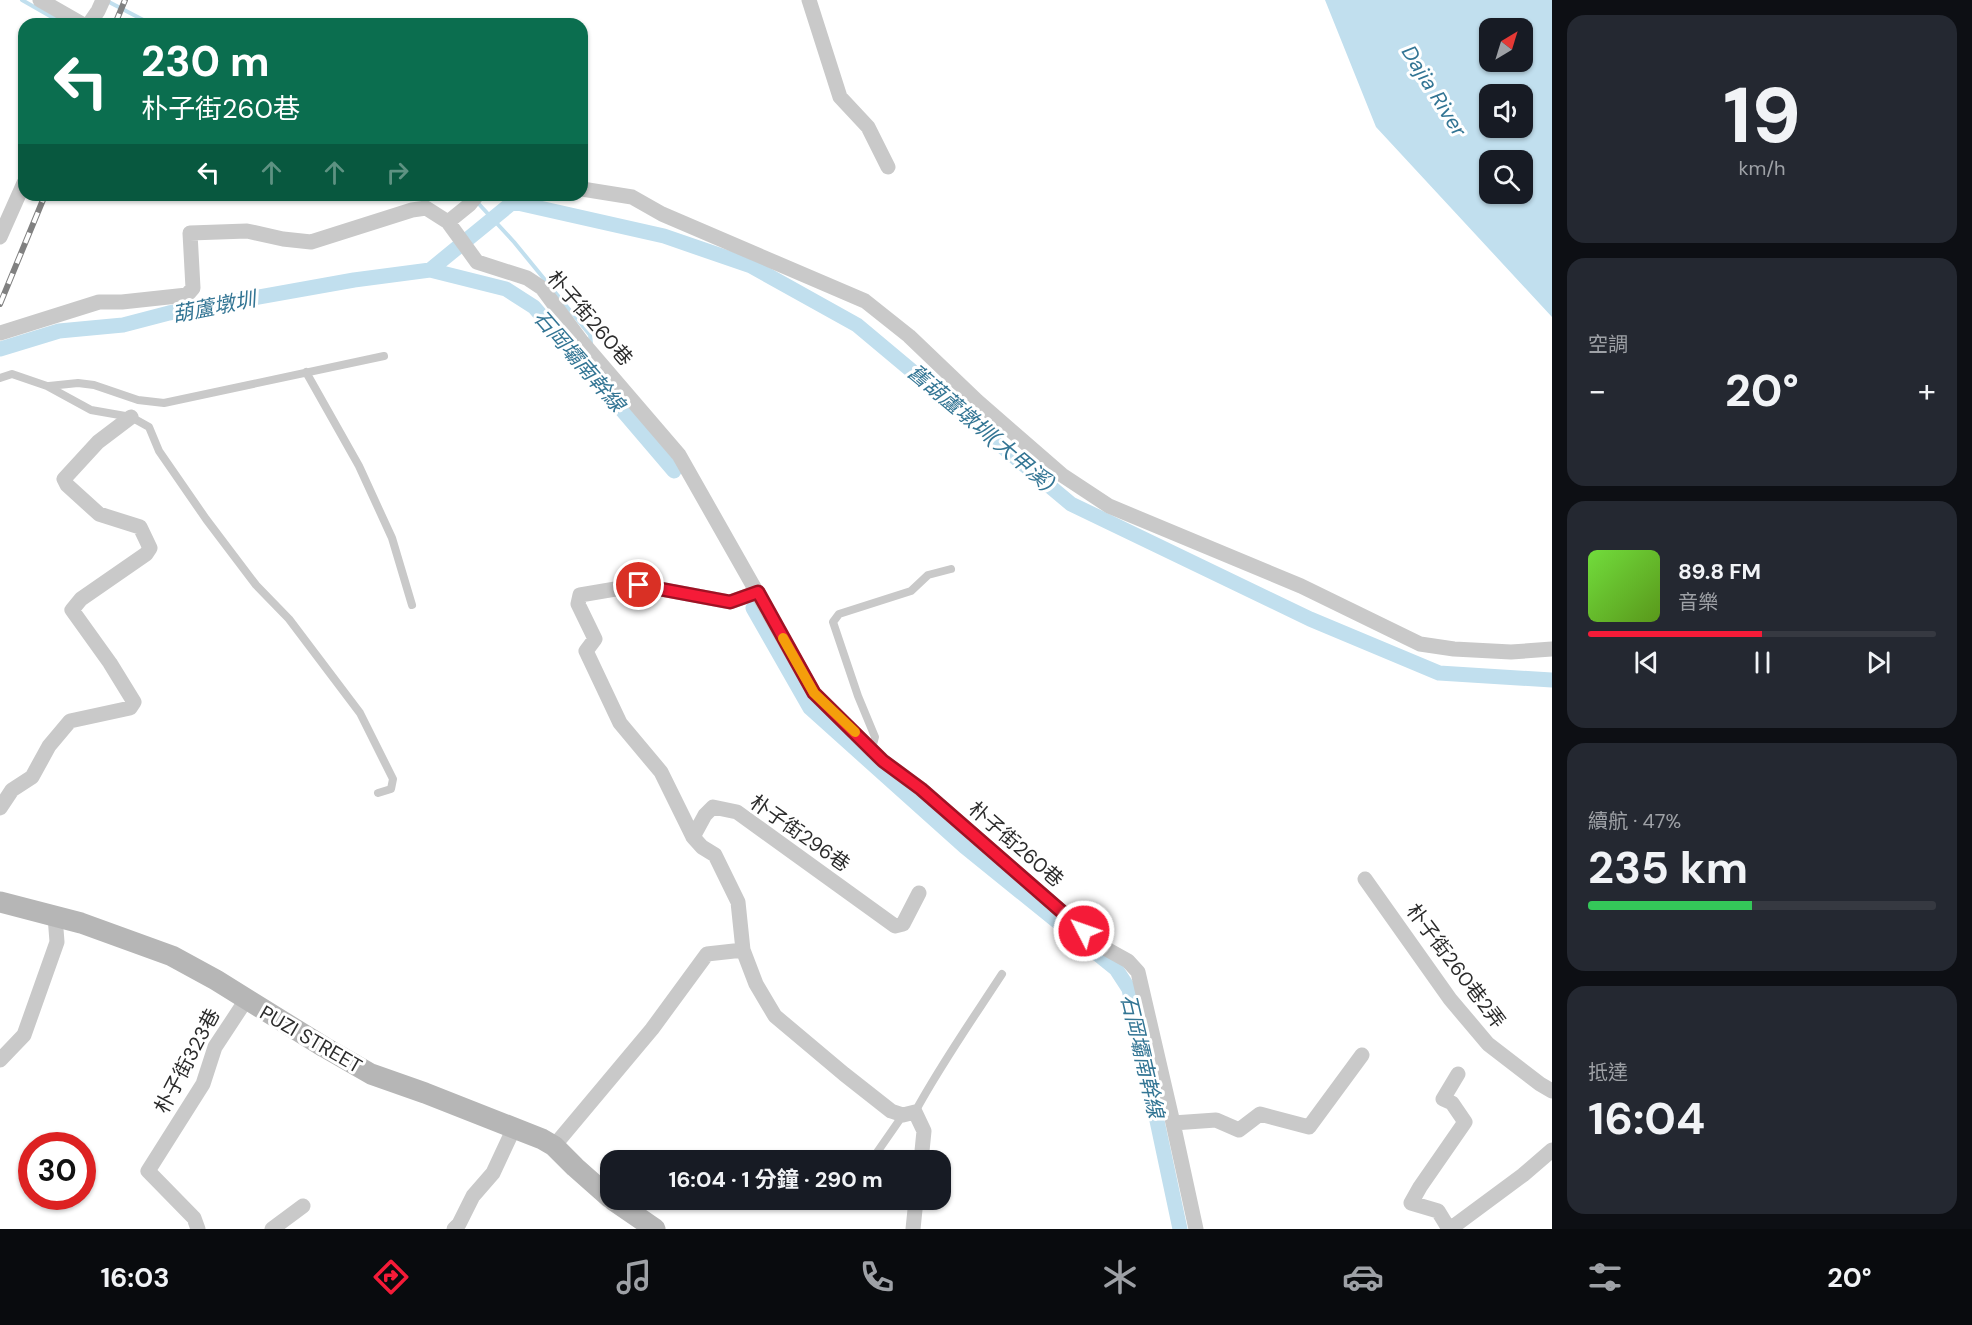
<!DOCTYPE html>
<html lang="zh-TW">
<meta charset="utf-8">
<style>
:root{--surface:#171b24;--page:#242831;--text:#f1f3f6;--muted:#9ea1a6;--line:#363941;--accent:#f51b38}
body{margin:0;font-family:"DM Sans","Noto Sans TC",sans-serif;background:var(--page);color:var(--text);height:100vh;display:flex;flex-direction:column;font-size:22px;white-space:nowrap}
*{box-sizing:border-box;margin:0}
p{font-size:20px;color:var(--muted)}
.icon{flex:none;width:33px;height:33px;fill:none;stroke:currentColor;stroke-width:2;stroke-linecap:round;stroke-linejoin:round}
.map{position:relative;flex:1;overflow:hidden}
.sheet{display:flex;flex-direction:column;gap:15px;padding:15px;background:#0d0f14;width:420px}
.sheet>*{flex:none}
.banner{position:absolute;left:18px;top:18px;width:570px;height:183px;border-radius:18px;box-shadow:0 2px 4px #0004;background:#0b6e4f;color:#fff;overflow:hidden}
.needle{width:39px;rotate:38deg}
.tools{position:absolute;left:1479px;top:18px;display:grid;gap:12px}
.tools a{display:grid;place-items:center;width:54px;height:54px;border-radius:12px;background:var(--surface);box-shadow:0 2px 4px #0004;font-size:30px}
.speed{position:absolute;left:18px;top:1132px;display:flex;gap:12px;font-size:30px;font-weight:700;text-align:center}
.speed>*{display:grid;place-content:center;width:78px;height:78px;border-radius:50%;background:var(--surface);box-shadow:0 2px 4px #0004;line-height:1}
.speed .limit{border:9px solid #d22;background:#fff;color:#111}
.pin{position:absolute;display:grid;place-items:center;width:51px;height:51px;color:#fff;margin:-26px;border:3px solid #fff;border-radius:50%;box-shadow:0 2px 6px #0007}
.me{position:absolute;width:66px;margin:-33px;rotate:311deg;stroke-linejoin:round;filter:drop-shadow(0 0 4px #0008)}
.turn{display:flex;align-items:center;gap:21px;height:126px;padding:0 24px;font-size:27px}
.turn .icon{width:78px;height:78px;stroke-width:2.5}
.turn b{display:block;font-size:42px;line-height:51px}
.lanes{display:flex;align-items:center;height:57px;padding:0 24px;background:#0003;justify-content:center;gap:30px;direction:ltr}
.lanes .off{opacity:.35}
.big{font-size:45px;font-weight:700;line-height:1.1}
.sheet .card{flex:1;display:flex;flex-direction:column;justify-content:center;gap:9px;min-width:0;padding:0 21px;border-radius:18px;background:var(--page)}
.sheet .dial{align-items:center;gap:0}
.dial b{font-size:78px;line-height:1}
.song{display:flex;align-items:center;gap:18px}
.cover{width:72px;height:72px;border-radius:9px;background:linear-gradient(135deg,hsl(100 70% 55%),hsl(90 70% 35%))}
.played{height:6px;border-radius:3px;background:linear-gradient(90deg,var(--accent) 50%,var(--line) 50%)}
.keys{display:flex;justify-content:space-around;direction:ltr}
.heat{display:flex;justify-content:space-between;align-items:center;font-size:33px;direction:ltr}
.charge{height:9px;border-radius:4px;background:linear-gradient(90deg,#34c759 47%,var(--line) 0)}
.trip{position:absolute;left:600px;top:1150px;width:351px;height:60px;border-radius:18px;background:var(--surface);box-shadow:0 2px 4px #0004;font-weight:700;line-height:60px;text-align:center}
.tab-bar{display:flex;height:96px;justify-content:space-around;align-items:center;background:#090b0e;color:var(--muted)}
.tab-bar .icon{width:42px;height:42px}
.tab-bar .current{color:var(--accent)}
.tab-bar b{font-size:27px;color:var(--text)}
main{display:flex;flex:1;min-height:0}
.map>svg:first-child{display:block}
.water{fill:#c1dfee;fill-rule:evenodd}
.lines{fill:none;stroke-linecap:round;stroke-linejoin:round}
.stream{stroke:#c1dfee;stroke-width:4}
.canal{stroke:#c1dfee;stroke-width:15}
.lane{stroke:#c9c9c9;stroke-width:8}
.street{stroke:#c9c9c9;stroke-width:15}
.secondary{stroke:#b6b6b6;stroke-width:21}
.rail-casing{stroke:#818181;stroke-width:6}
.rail{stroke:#fff;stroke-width:4;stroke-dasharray:11;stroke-linecap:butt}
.route-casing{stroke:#9f1224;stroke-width:15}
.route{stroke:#f51b38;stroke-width:10}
.slow{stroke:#f59e0b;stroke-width:10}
.labels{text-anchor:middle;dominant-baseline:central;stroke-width:6;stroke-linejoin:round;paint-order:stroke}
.street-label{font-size:20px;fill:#2c2c2c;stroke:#fff}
.water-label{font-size:21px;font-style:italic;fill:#337594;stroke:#fff}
</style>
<main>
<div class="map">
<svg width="1552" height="1229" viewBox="0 0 1552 1229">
<rect width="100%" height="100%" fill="#fff"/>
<path class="water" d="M1325 0H1552V317L1376 127ZM1490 28H1522V62H1490ZM1490 94H1522V128H1490ZM1490 160H1522V194H1490Z"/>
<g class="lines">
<path class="stream" d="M22 0 64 24
M107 1 151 24
M506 195 513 202
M477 202 514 242 590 335 591 343"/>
<path class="canal" d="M430 270 513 202 664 236 751 266 857 325 1071 504 1310 619 1439 673 1552 680
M0 349 59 331 123 325 169 313 354 280 430 270 506 289 534 307 674 471
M753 608 810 708 965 847 1116 969 1129 989 1180 1229"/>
<path class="lane" d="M306 372 359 466 392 538 412 605
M0 378 12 374 47 386 91 410 131 417 149 427 159 451 206 519 256 585 289 619 360 713 393 779 391 789 378 793
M49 386 78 383 94 385 138 400 164 403 384 356
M872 748 875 737 858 696 833 622 839 614 911 591 928 575 951 569
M915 1112C941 1064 972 1020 1002 974
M871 1161 903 1115"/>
<path class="street" d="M40 0 82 24
M809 0 840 97 868 127 888 167
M89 24 98 11 103 0
M582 189 632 197 662 214 865 301 909 336 977 401 1062 475 1109 506 1301 586 1420 644 1454 649 1511 652 1552 649
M448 222 469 205 477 195
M0 237 24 183
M0 333 99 302H122L187 295 193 288 190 233 247 231 283 239 311 242 412 210 426 208 448 222 477 262 527 278 542 288 582 342 679 455 814 693 883 761 921 789 1101 946 1128 961 1138 972 1173 1123 1196 1229
M0 808 12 790 32 777 49 746 70 721 130 708 134 702 110 663 72 610 81 599 146 554 150 548 140 527 99 514 67 485 64 479 98 442 131 417
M693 837 661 772 620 723 586 651 595 639 578 604 580 595 639 585 730 602 758 592
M1365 879 1450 999 1488 1044 1540 1084 1552 1091
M743 950 756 984 775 1016 844 1074 891 1111 903 1115 915 1112 924 1131 921 1161
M0 1060 24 1035 57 942 55 916
M1173 1123 1216 1120 1239 1130 1260 1114 1309 1127 1362 1055
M554 1146 652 1029 707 954 743 950 738 902 715 855 702 847 693 837 705 815 713 807 737 812 895 926 903 924 919 893
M198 1229 194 1218 148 1171 203 1084 215 1047 246 1000
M272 1229 303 1206
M454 1229 459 1224 473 1196 493 1173 514 1128
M913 1229 916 1200
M1449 1229 1438 1211 1411 1203 1420 1187 1465 1122 1452 1103 1443 1099 1458 1074
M1450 1229 1523 1175 1552 1150"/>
<path class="secondary" d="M0 902 81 923 172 956 216 980 324 1047 371 1074 425 1093 542 1139 554 1146 575 1167 610 1198
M613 1200 655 1229"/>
<defs>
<path id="rail" d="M115 24 125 0
M0 304 45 195"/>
</defs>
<use href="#rail" class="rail-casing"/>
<use href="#rail" class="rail"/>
</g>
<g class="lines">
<defs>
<path id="route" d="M639 585 730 602 758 592 814 693 883 761 921 789 1084 931"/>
</defs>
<use href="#route" class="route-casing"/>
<use href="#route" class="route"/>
<path class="slow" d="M783 638 814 693 855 732"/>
</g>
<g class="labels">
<g class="street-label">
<text transform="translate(590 318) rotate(49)">朴子街260巷</text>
<text transform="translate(800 833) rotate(35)">朴子街296巷</text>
<text transform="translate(1016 844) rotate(41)">朴子街260巷</text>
<text transform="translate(1456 966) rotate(53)">朴子街260巷2弄</text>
<text transform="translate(311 1039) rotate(30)">PUZI STREET</text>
<text transform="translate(187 1061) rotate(-62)">朴子街323巷</text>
</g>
<g class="water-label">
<text transform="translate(1434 91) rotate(58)">Dajia River</text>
<text transform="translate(214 307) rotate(-11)">葫蘆墩圳</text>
<text transform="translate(579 361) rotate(49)">石岡壩南幹線</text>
<text transform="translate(981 428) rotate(40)">舊葫蘆墩圳(大甲溪)</text>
<text transform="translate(1142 1056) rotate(77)">石岡壩南幹線</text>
</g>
</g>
</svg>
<div class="tools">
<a><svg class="needle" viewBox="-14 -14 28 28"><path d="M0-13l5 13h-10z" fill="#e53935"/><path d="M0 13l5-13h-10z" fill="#9ea1a6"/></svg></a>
<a><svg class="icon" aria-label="sound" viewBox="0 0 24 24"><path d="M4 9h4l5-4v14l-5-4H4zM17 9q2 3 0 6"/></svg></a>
<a><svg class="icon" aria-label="search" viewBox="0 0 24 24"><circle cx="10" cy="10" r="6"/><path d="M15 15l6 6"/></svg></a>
</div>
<div class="speed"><div class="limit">30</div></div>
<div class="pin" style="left:639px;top:585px;background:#d93025"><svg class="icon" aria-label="arrive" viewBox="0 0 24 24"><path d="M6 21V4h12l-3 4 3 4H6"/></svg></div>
<svg class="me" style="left:1084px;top:931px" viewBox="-20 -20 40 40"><circle r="17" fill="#f51b38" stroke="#fff" stroke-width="3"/><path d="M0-11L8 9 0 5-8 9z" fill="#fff"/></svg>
<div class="trip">16:04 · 1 分鐘 · 290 m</div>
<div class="banner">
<div class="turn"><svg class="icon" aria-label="left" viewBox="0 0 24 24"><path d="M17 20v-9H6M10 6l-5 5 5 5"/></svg><div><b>230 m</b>朴子街260巷</div></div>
<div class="lanes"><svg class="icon" aria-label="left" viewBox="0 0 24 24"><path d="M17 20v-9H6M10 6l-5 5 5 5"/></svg><svg class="icon off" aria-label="ahead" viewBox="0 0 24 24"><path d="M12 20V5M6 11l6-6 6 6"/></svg><svg class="icon off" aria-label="ahead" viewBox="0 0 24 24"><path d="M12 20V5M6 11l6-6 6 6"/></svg><svg class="icon off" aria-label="right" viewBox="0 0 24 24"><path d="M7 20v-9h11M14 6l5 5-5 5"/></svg></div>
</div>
</div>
<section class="sheet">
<div class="card dial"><b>19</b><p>km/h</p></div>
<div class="card"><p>空調</p>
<div class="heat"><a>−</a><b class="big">20°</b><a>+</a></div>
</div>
<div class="card">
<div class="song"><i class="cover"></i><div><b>89.8 FM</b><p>音樂</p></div></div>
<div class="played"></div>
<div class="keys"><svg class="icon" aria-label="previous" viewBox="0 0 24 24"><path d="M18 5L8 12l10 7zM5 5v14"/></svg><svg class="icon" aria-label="pause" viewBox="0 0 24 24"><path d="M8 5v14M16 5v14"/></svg><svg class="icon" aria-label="next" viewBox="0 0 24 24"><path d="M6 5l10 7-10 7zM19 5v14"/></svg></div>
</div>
<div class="card"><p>續航 · 47%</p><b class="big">235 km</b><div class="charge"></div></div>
<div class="card"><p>抵達</p><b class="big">16:04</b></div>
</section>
</main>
<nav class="tab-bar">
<b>16:03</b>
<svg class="icon current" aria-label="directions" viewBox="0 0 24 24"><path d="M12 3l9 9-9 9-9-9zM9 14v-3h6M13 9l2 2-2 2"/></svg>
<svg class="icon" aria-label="music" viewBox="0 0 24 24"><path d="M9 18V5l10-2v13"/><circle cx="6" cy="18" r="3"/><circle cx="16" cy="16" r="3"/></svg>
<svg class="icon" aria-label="phone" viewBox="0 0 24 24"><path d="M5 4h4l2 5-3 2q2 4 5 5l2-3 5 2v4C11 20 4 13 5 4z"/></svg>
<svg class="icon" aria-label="climate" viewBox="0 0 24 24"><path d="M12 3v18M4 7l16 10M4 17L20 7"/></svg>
<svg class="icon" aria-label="car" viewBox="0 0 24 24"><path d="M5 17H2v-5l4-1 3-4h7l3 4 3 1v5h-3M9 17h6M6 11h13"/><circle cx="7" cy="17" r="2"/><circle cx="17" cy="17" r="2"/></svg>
<svg class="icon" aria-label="filters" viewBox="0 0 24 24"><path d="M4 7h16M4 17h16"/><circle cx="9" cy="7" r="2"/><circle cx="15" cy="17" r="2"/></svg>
<b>20°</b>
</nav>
